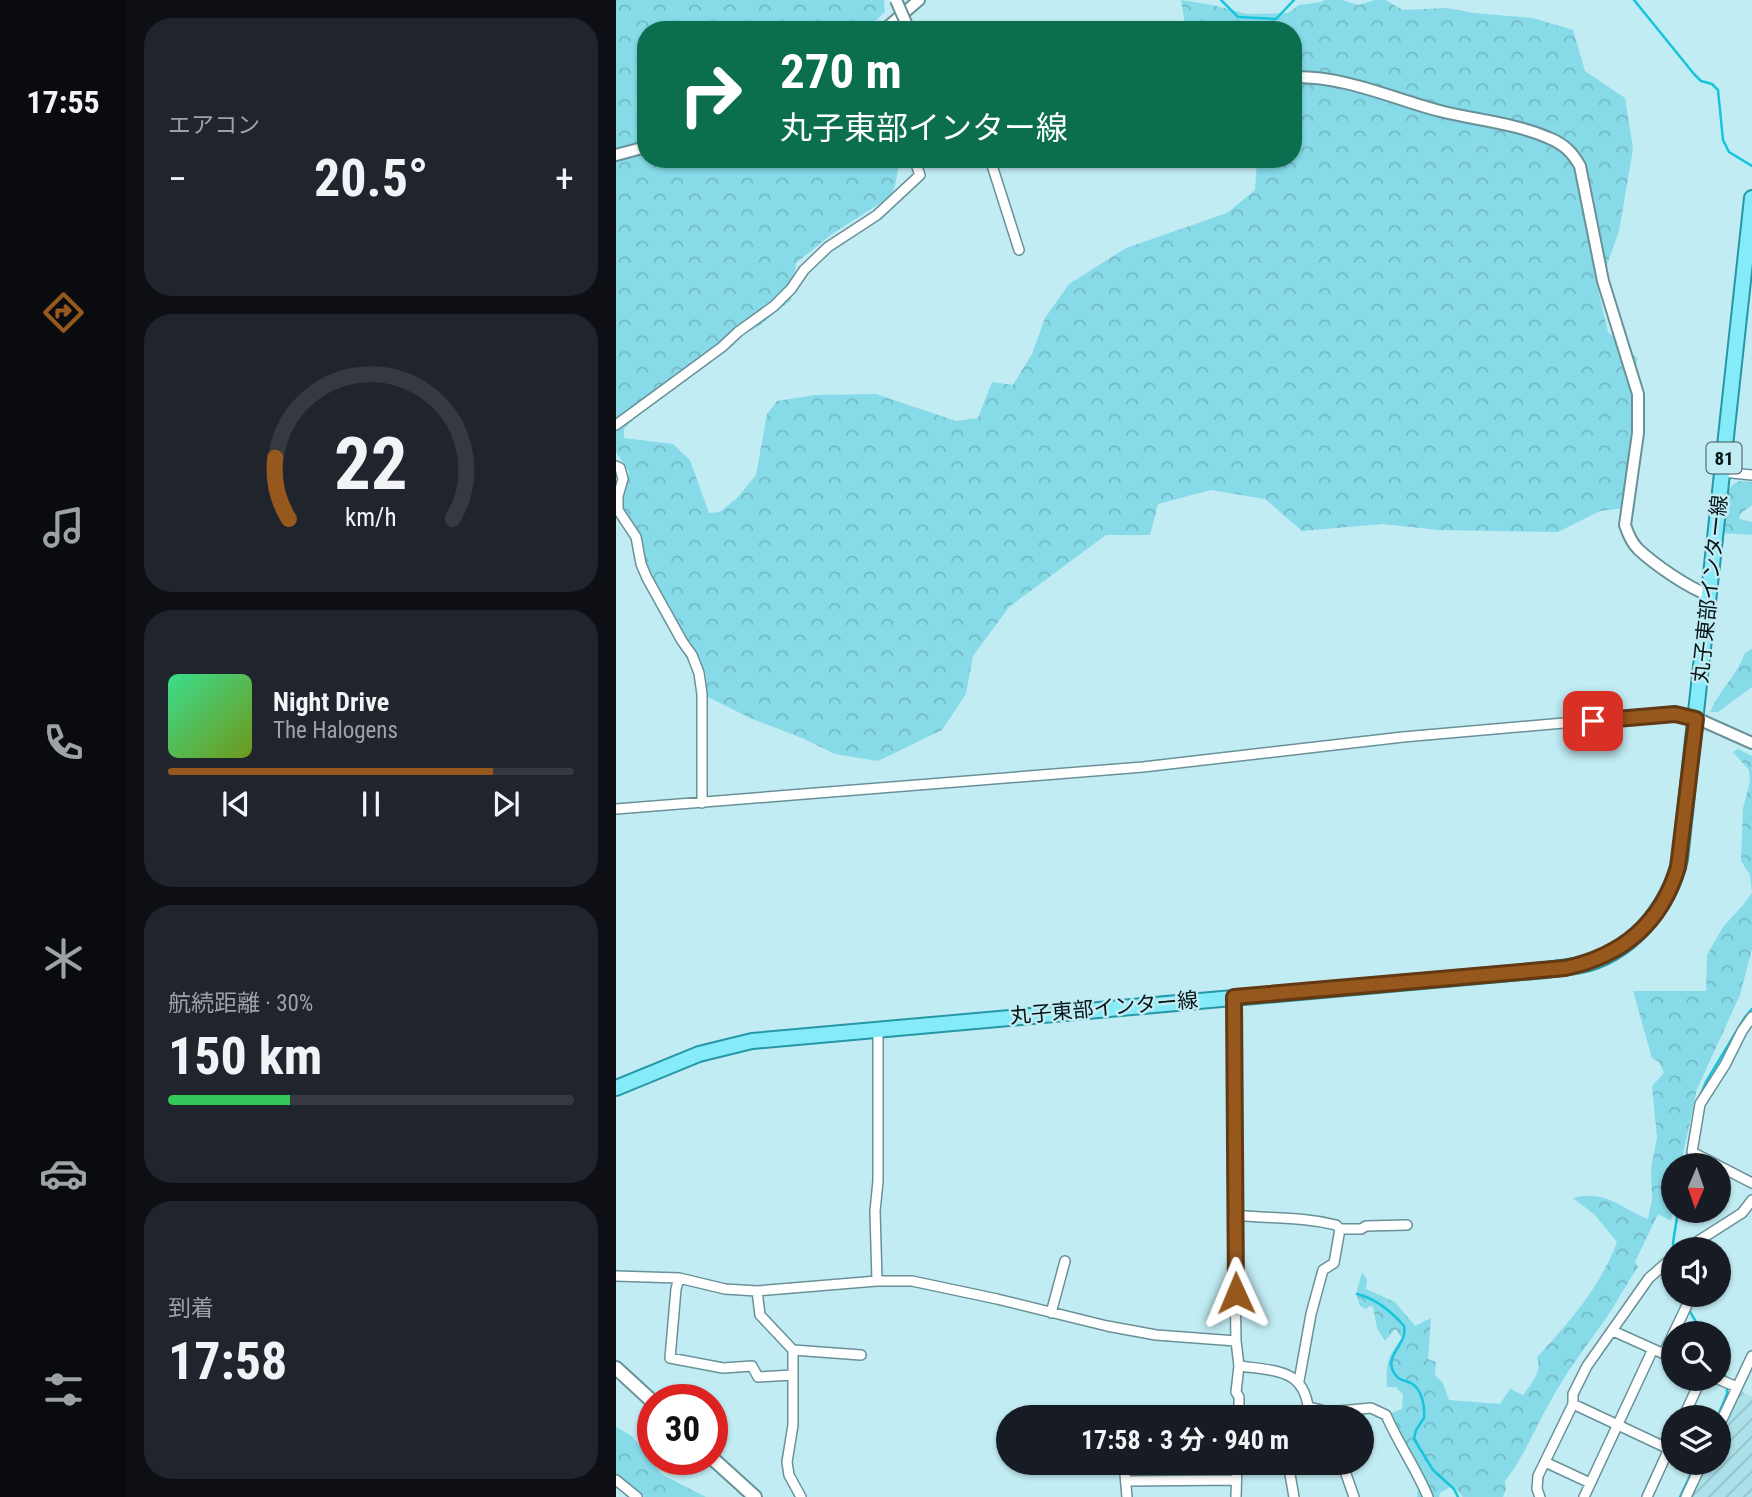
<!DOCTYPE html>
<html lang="ja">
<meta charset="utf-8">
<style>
:root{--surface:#171b24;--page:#20242c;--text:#f1f3f6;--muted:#9ea1a6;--line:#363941;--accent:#96581d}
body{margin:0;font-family:"Roboto Condensed","Noto Sans JP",sans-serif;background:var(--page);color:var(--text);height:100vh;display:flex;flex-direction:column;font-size:26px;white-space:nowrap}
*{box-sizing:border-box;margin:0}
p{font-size:23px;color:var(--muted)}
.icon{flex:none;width:38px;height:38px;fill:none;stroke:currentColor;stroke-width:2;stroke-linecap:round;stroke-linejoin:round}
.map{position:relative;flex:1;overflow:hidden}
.drawer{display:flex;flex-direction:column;gap:18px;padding:18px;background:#0d0f14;width:490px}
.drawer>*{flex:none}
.guide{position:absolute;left:21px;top:21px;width:665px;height:147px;border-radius:28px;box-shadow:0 2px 5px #0004;background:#0b6e4f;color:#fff;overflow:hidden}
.needle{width:46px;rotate:182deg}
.fabs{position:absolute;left:1045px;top:1153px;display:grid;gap:14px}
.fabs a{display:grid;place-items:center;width:70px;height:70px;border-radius:50%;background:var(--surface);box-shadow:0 2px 5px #0004;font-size:35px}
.speed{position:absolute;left:21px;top:1384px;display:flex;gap:14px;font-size:35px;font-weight:700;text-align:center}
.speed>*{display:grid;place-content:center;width:91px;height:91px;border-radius:50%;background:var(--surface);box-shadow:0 2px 5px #0004;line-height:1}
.speed .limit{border:10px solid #d22;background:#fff;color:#111}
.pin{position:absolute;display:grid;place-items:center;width:60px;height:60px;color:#fff;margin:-30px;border-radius:14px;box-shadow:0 4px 10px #0006}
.me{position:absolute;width:77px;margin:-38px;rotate:359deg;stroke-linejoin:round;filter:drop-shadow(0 0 5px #0008)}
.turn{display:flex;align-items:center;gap:24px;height:147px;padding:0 28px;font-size:32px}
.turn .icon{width:91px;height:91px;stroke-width:2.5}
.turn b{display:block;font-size:49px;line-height:60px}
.big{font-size:52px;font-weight:700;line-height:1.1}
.drawer .widget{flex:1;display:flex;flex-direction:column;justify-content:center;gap:10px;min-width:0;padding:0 24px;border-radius:28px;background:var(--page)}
.drawer .dial{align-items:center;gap:0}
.dial svg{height:182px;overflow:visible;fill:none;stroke:var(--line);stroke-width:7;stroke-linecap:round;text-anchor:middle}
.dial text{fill:var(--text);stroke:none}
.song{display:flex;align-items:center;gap:21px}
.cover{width:84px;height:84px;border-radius:10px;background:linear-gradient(135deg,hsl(150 70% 55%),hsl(80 70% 35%))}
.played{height:7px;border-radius:4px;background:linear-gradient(90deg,var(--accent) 80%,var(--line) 80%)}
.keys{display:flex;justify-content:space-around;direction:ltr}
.heat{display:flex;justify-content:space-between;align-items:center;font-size:38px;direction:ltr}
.charge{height:10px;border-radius:5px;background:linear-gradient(90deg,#34c759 30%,var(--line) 0)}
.trip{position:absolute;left:380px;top:1405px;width:378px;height:70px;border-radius:35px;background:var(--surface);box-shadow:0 2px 5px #0004;font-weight:700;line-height:70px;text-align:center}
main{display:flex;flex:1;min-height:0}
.tab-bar{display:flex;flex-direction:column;width:126px;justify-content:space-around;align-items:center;background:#090b0e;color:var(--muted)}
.tab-bar .icon{width:49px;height:49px}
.tab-bar .current{color:var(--accent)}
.tab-bar b{font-size:32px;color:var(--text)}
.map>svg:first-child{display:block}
.industrial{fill:url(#industrial-furrows)}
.forest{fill:url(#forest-crowns)}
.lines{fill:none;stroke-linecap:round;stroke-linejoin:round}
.stream{stroke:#16c5db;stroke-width:2.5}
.minor-casing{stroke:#699198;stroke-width:12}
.tertiary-casing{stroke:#699198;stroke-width:14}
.secondary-casing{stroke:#699198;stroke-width:16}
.primary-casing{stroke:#2597a7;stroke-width:18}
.minor{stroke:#fff;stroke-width:9}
.tertiary{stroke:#fff;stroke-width:10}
.secondary{stroke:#fff;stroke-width:12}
.primary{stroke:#86ebf8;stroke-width:14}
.tertiary-bridge-casing{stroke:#699198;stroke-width:14;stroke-linecap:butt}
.tertiary-bridge{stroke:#fff;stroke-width:10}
.route-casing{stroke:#623913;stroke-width:18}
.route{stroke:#96581d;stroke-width:12}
.labels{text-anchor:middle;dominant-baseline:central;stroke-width:5;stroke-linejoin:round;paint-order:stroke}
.shield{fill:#c1ecf3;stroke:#3e565a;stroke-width:2}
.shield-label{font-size:19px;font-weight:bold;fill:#061518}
.street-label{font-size:21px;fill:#061518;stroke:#c1ecf3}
</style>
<main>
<nav class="tab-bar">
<b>17:55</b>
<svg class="icon current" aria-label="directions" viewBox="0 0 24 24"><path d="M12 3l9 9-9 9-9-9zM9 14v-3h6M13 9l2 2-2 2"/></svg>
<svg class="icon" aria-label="music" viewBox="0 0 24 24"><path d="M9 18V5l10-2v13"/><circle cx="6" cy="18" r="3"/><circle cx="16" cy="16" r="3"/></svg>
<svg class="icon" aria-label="phone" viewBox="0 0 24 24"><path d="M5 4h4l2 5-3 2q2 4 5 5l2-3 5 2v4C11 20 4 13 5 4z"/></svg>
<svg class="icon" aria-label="climate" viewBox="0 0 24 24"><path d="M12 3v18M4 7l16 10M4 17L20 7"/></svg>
<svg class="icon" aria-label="car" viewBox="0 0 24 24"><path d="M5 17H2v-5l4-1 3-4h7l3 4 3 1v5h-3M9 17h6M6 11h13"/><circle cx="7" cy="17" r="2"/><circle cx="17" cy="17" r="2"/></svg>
<svg class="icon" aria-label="filters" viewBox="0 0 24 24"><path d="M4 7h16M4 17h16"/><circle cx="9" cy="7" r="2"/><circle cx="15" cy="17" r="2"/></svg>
</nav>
<section class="drawer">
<div class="widget"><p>エアコン</p>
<div class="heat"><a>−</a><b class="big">20.5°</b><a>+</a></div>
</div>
<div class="widget dial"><svg viewBox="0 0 100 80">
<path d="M14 69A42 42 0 1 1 86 69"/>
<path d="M14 69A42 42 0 0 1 8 42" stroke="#96581d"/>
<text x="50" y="56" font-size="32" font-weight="700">22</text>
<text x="50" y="72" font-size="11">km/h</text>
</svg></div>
<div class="widget">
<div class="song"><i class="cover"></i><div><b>Night Drive</b><p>The Halogens</p></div></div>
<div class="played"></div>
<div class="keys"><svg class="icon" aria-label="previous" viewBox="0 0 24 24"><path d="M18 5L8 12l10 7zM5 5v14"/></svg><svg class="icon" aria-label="pause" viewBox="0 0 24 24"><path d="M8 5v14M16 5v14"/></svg><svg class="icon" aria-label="next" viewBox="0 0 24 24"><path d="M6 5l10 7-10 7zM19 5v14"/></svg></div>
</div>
<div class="widget"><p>航続距離 · 30%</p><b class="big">150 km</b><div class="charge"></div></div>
<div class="widget"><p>到着</p><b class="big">17:58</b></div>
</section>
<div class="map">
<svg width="1136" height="1497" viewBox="0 0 1136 1497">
<defs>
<pattern id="industrial-furrows" width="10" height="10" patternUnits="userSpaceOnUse" patternTransform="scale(1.75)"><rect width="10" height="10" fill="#ade1ea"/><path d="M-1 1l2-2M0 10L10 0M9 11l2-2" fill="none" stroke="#93c0c8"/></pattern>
<pattern id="forest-crowns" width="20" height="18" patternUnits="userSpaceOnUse" patternTransform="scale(1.75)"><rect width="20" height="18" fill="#87dae8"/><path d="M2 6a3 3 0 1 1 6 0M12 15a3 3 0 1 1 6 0" fill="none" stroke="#73bac6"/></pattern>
</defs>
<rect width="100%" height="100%" fill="#c1ecf3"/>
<path class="industrial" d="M1123 1390 1136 1397V1497H1074L1084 1476 1094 1472 1088 1465 1089 1463H1102L1103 1434Z"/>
<path class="forest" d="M0 0H268L269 12 249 30H30V159H284L279 186 274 197 216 234 180 263 175 300 143 326 69 367 8 429V438L57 444 74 460 93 513 104 512 122 497 140 475 151 414 161 401 199 395 260 394 340 421 362 418 376 382 397 385 416 354 429 318 453 284 510 248 611 213 639 190 641 159H677V30H570L565 0 596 5 631 14 672 13 683 5 706 2 708 0H726L742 5 759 0H769L787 10 831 8 858 13 917 18 957 30 969 71 1009 98 1017 149 1003 231 982 290 992 332 1021 358C1015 408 1014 458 1010 508L984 511 942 532 823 530 766 524 686 531 649 499 595 490 542 504 534 535H490L393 607 357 656 350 694 326 730 262 761 219 754 186 738 134 718 90 696V675L79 651 41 590 4 512 13 472 0 452Z
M1123 481 1136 482V505L1124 514 1123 519 1136 522V535L1106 533C1108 516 1105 488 1123 481Z
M1136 649V687L1102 712H1094C1103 691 1121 675 1129 653Z
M1122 749 1136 756V949L1124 995 1081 1089 1066 1159 1071 1165 1057 1166V1211L1055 1221 1042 1214 1019 1262 1022 1267C1011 1283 1002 1300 991 1317 971 1345 951 1371 934 1402 919 1428 908 1457 889 1481L890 1489 887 1497H847L839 1488 834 1487 824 1493 823 1497H801L804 1476 773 1414 786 1409 787 1395 780 1387H771C770 1363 771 1357 786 1338L779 1329 769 1341 761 1328 757 1307 753 1306 750 1309 744 1306 740 1294 746 1272 751 1280 750 1289 779 1302 799 1326 815 1318 812 1359 820 1362 819 1375 827 1383 833 1400 884 1404 894 1389 907 1395C916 1383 926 1373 921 1357 952 1324 985 1286 1001 1242L979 1215 957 1198C990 1189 1004 1208 1032 1219L1036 1199 1035 1168 1041 1138 1036 1086 1048 1073 1043 1062 1036 1058 1017 991H1090L1091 955 1107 927 1127 905 1136 893 1134 875 1125 861 1127 808 1134 781 1133 770 1117 752Z
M0 1427 16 1436 45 1474 90 1497H28L0 1475Z"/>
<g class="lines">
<path class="stream" d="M605 0 622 17 660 19 678 0
M1018 0 1078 74 1085 81 1096 84 1102 90 1107 140 1113 152 1136 166
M1080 1105 1090 1082 1129 1017 1136 1009
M1069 1166 1073 1143
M1058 1250 1057 1243 1062 1211
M1056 1262 1057 1273
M741 1294C761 1299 775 1311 788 1326 792 1344 769 1354 777 1371 781 1380 787 1380 795 1383 806 1389 809 1406 808 1418L800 1430 798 1439 817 1470 838 1489 842 1497
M1064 1295 1070 1304
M1073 1310 1087 1334
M1102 1358 1110 1378
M1101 1418 1111 1394V1384
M1064 1497 1080 1463"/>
<defs>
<path id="minor" d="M374 159 403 250
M0 425 106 347 122 332 158 306 175 289 188 270 212 247 261 215 304 175 298 159
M0 466 4 468 7 479 2 496V510L20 537 25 564 31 578 66 641 76 655 83 673 86 694V803
M1106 472 1136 475
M0 809 527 767 787 737 1027 716 1059 714 1080 718
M618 997V1215L620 1341 623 1366 620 1392 623 1397V1418
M1136 1017 1126 1031 1109 1065 1084 1104 1076 1152 1136 1183
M618 1215C654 1219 684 1216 720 1225L724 1229H745L750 1226 791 1225
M1068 1250 1126 1213 1136 1200
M0 1276 63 1278 109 1289 141 1291 261 1281H296L381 1299 491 1326 540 1335 620 1341
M63 1278 60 1289 54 1358 107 1368 136 1366 142 1377 177 1375
M261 1281 259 1211 262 1181V1029
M141 1291 144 1315 177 1350
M435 1313 449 1261
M997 1331 1057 1358
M1048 1353 1073 1301
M623 1366C662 1371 692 1369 693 1418
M1102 1379 1121 1387
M683 1381 695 1314 707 1270 718 1263 724 1229
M957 1404 1053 1449
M693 1407 713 1412 755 1408 770 1415C782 1443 800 1468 812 1497
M1067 1418 1085 1379
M1102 1428 1136 1356
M929 1462 974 1483
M508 1463 511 1497
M672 1463 678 1497
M730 1463V1474L738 1497
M0 1480 21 1497
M511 1481 620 1480
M185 1497 173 1475 171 1462 177 1425V1350L245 1355
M620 1497 621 1463
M924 1497 921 1489 922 1476 957 1404V1394L971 1366 1033 1278 1057 1257
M968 1497 1037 1349
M1031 1497 1057 1440
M1070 1497 1086 1463"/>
<path id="tertiary" d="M268 30 303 0
M677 77C729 76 775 98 824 111 859 120 899 123 933 138 948 144 956 152 964 166L987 281 1022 394V433L1009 525C1012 534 1015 542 1022 549 1038 564 1072 588 1093 595
M0 155 30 147
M1080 718 1136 743"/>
<path id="secondary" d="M0 1368 37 1402
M96 1458 139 1497"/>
<path id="primary" d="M0 1088 83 1054 136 1041 930 970C944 968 959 967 973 963 1019 949 1054 904 1064 859L1136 198"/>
</defs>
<use href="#minor" class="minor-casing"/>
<use href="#tertiary" class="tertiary-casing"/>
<use href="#secondary" class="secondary-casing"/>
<use href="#primary" class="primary-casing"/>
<use href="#minor" class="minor"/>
<use href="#tertiary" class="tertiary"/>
<use href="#secondary" class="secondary"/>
<use href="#primary" class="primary"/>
<defs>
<path id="tertiary-bridge" d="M280 0 293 30"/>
</defs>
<use href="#tertiary-bridge" class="tertiary-bridge-casing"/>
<use href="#tertiary-bridge" class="tertiary-bridge"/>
</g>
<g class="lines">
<defs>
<path id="route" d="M620 1293 618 997 949 968C1006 956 1045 924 1062 867L1080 719 1059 714 977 721"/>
</defs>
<use href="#route" class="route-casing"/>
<use href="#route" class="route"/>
</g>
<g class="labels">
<rect class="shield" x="1090.5" y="442.5" width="35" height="31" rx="5"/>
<g class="shield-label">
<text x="1108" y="458">81</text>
</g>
<g class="street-label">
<text transform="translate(1094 589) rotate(-84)">丸子東部インター線</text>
<text transform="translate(488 1008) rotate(-5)">丸子東部インター線</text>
</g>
</g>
</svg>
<div class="fabs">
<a><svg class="needle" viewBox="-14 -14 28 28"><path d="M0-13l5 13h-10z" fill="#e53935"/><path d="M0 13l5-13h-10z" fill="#9ea1a6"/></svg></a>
<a><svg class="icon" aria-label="sound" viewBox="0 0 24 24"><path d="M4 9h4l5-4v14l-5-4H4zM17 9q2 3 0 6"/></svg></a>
<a><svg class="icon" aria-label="search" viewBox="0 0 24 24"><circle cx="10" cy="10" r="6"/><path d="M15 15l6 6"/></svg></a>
<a><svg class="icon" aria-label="layers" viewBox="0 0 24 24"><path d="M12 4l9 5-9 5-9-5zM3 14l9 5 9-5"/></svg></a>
</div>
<div class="speed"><div class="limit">30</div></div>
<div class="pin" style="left:977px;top:721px;background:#d93025"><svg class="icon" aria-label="arrive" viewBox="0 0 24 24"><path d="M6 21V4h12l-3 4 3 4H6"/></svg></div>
<svg class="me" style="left:620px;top:1293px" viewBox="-20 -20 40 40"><path d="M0-17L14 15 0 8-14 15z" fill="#96581d" stroke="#fff" stroke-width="4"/></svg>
<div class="trip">17:58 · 3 分 · 940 m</div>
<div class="guide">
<div class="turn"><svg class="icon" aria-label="right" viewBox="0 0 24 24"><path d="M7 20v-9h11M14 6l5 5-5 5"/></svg><div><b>270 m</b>丸子東部インター線</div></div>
</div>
</div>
</main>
